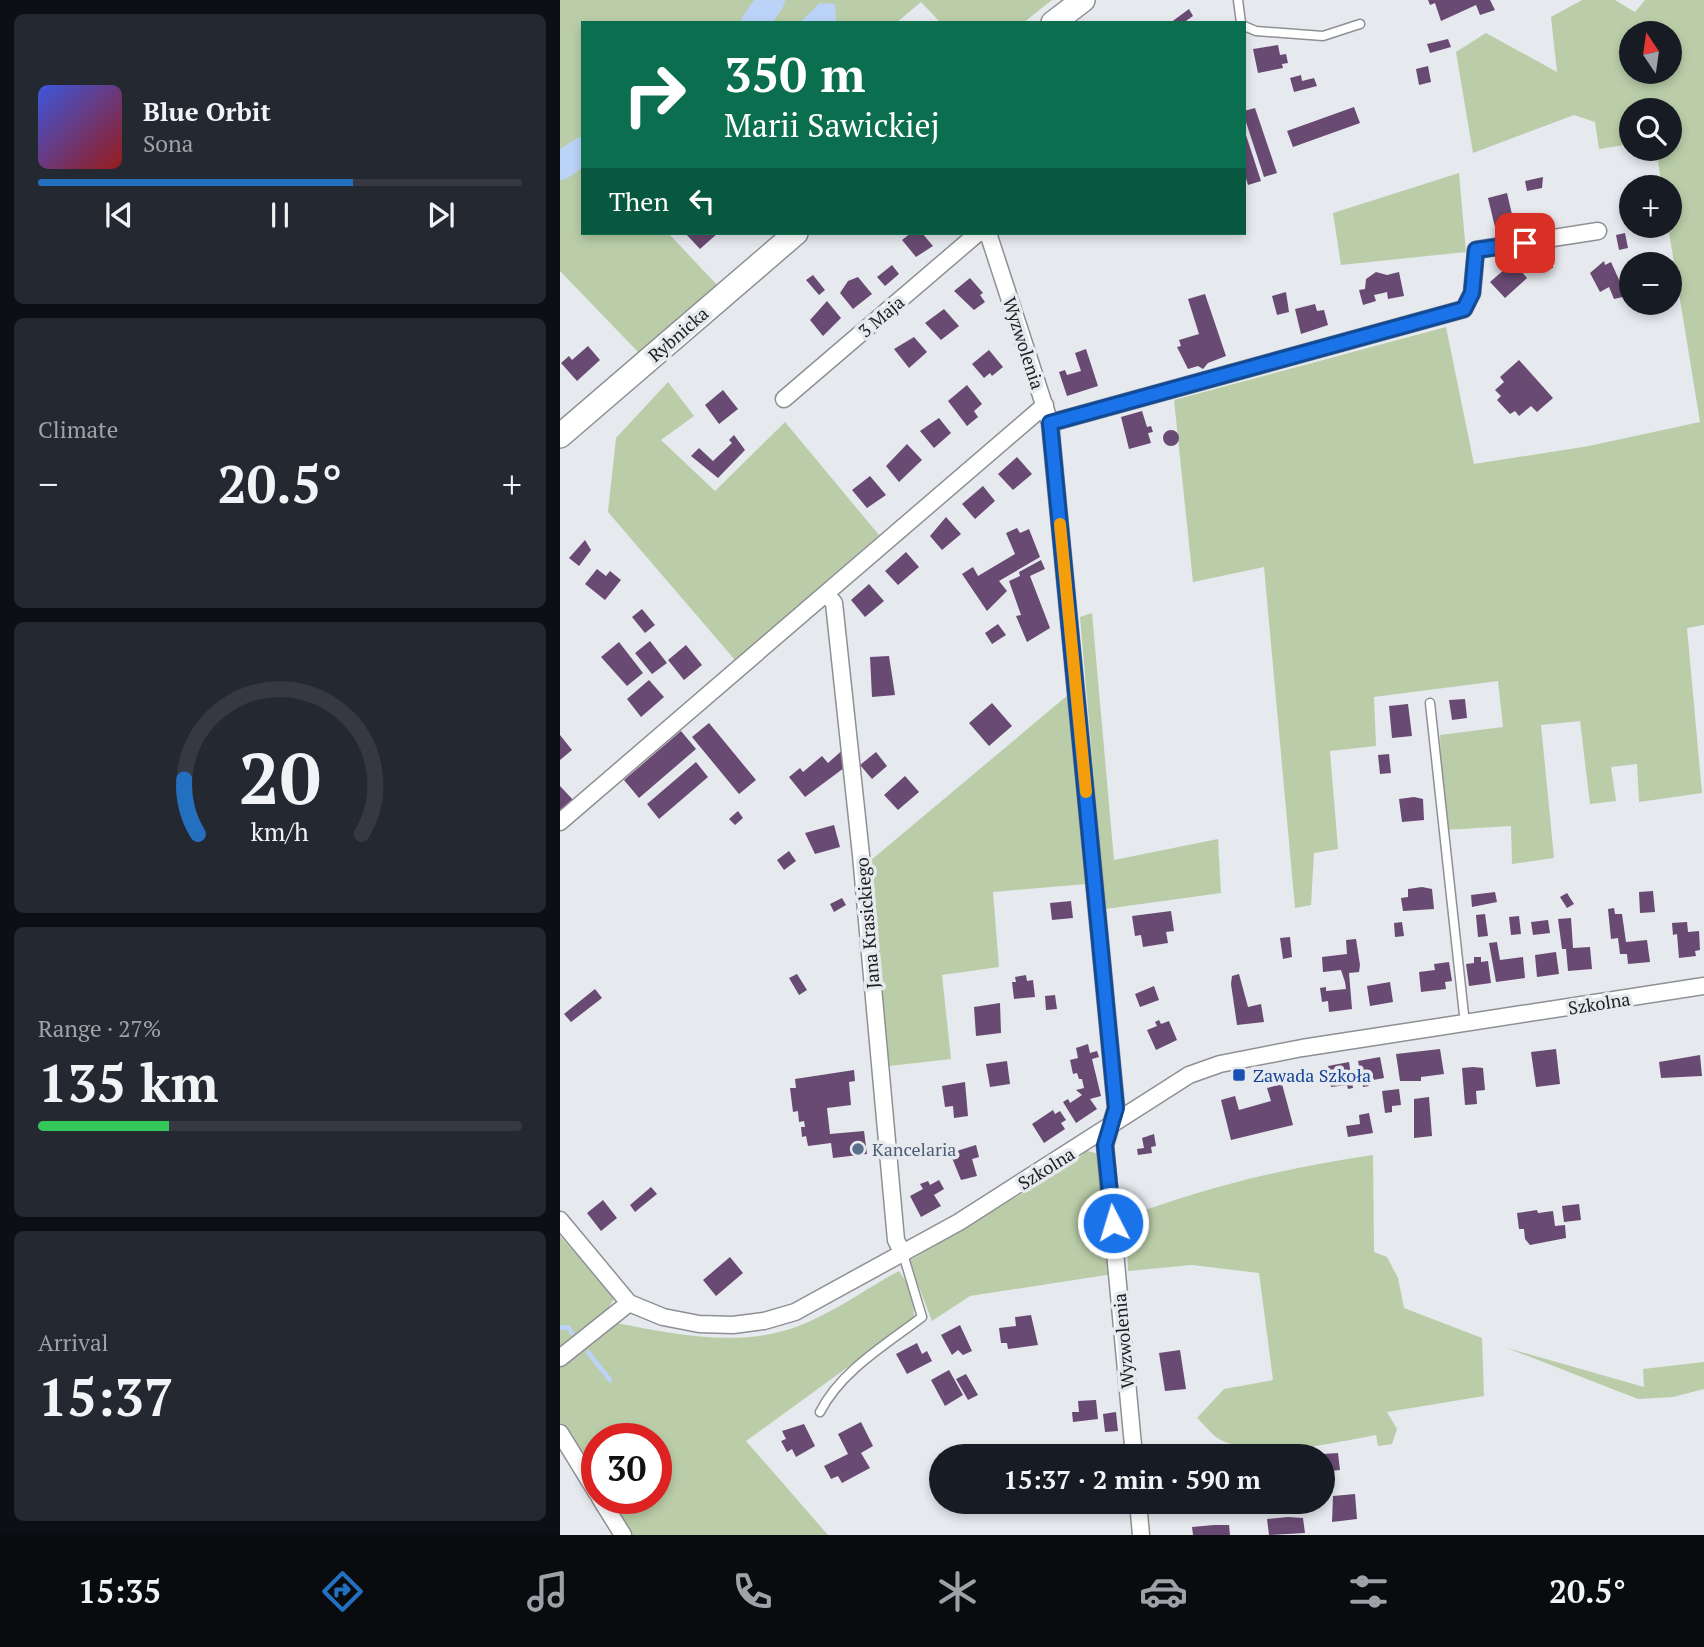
<!DOCTYPE html>
<meta charset="utf-8">
<style>
:root{--surface:#171b24;--page:#242831;--text:#f1f3f6;--muted:#9ea1a6;--line:#363941;--accent:#2470c0}
body{margin:0;font-family:"PT Serif",serif;background:var(--page);color:var(--text);height:100vh;display:flex;flex-direction:column;font-size:26px;white-space:nowrap}
*{box-sizing:border-box;margin:0}
p{font-size:23px;color:var(--muted)}
.icon{flex:none;width:38px;height:38px;fill:none;stroke:currentColor;stroke-width:2;stroke-linecap:round;stroke-linejoin:round}
.map{position:relative;flex:1;overflow:hidden}
.panel{display:flex;flex-direction:column;gap:14px;padding:14px;background:#0d0f14;width:560px}
.panel>*{flex:none}
.guide{position:absolute;left:21px;top:21px;width:665px;height:214px;border-radius:0px;box-shadow:0 4px 10px #0003;background:#0b6e4f;color:#fff;overflow:hidden}
.needle{width:46px;rotate:347deg}
.buttons{position:absolute;left:1059px;top:21px;display:grid;gap:14px}
.buttons a{display:grid;place-items:center;width:63px;height:63px;border-radius:50%;background:var(--surface);box-shadow:0 4px 10px #0003;font-size:35px}
.speed{position:absolute;left:21px;top:1423px;display:flex;gap:14px;font-size:35px;font-weight:700;text-align:center}
.speed>*{display:grid;place-content:center;width:91px;height:91px;border-radius:50%;background:var(--surface);box-shadow:0 4px 10px #0003;line-height:1}
.speed .limit{border:10px solid #d22;background:#fff;color:#111}
.pin{position:absolute;display:grid;place-items:center;width:60px;height:60px;color:#fff;margin:-30px;border-radius:14px;box-shadow:0 4px 10px #0006}
.me{position:absolute;width:77px;margin:-38px;rotate:355deg;stroke-linejoin:round;filter:drop-shadow(0 0 5px #0008)}
.turn{display:flex;align-items:center;gap:24px;height:147px;padding:0 28px;font-size:32px}
.turn .icon{width:91px;height:91px;stroke-width:2.5}
.turn b{display:block;font-size:49px;line-height:60px}
.then{display:flex;align-items:center;height:66px;padding:0 28px;background:#0003;gap:14px;font-size:26px}
.big{font-size:52px;font-weight:600;line-height:1.1}
.panel .widget{flex:1;display:flex;flex-direction:column;justify-content:center;gap:10px;min-width:0;padding:0 24px;border-radius:10px;background:var(--page)}
.panel .dial{align-items:center;gap:0}
.dial svg{height:182px;overflow:visible;fill:none;stroke:var(--line);stroke-width:7;stroke-linecap:round;text-anchor:middle}
.dial text{fill:var(--text);stroke:none}
.song{display:flex;align-items:center;gap:21px}
.cover{width:84px;height:84px;border-radius:10px;background:linear-gradient(135deg,hsl(230 70% 55%),hsl(0 70% 35%))}
.played{height:7px;border-radius:4px;background:linear-gradient(90deg,var(--accent) 65%,var(--line) 65%)}
.keys{display:flex;justify-content:space-around;direction:ltr}
.heat{display:flex;justify-content:space-between;align-items:center;font-size:38px;direction:ltr}
.charge{height:10px;border-radius:5px;background:linear-gradient(90deg,#34c759 27%,var(--line) 0)}
.trip{position:absolute;left:369px;top:1444px;width:406px;height:70px;border-radius:35px;background:var(--surface);box-shadow:0 4px 10px #0003;font-weight:600;line-height:70px;text-align:center}
.tabs{display:flex;height:112px;justify-content:space-around;align-items:center;background:#090b0e;color:var(--muted)}
.tabs .icon{width:49px;height:49px}
.tabs .active{color:var(--accent)}
.tabs b{font-size:32px;color:var(--text)}
main{display:flex;flex:1;min-height:0}
.map>svg:first-child{display:block}
.green{fill:#bacda8;fill-rule:evenodd}
.water{fill:#bcd3f8}
.lines{fill:none;stroke-linecap:round;stroke-linejoin:round}
.stream{stroke:#bcd3f8;stroke-width:4.5}
.river{stroke:#bcd3f8;stroke-width:28}
.building{fill:#694a72}
.service-casing{stroke:#8e9094;stroke-width:11}
.minor-casing{stroke:#8e9094;stroke-width:19}
.secondary-casing{stroke:#8e9094;stroke-width:26}
.service{stroke:#fff;stroke-width:8}
.minor{stroke:#fff;stroke-width:16}
.secondary{stroke:#fff;stroke-width:23}
.route-casing{stroke:#114b97;stroke-width:18}
.route{stroke:#1a73e8;stroke-width:12}
.slow{stroke:#f59e0b;stroke-width:12}
.transit-dot{fill:#1a4fb4;stroke:#e6e9ee;stroke-width:2.5}
.service-dot{fill:#5c6f8a;stroke:#e6e9ee;stroke-width:2.5}
.labels{text-anchor:middle;dominant-baseline:central;stroke-width:7;stroke-linejoin:round;paint-order:stroke}
.street-label{font-size:18px;fill:#202123;stroke:#e6e9ee}
.transit-label{font-size:18px;fill:#164399;stroke:#e6e9ee;text-anchor:start}
.service-label{font-size:18px;fill:#4e5e75;stroke:#e6e9ee;text-anchor:start}
</style>
<main>
<section class="panel">
<div class="widget">
<div class="song"><i class="cover"></i><div><b>Blue Orbit</b><p>Sona</p></div></div>
<div class="played"></div>
<div class="keys"><svg class="icon" aria-label="previous" viewBox="0 0 24 24"><path d="M18 5L8 12l10 7zM5 5v14"/></svg><svg class="icon" aria-label="pause" viewBox="0 0 24 24"><path d="M8 5v14M16 5v14"/></svg><svg class="icon" aria-label="next" viewBox="0 0 24 24"><path d="M6 5l10 7-10 7zM19 5v14"/></svg></div>
</div>
<div class="widget"><p>Climate</p>
<div class="heat"><a>−</a><b class="big">20.5°</b><a>+</a></div>
</div>
<div class="widget dial"><svg viewBox="0 0 100 80">
<path d="M14 69A42 42 0 1 1 86 69"/>
<path d="M14 69A42 42 0 0 1 8 45" stroke="#2470c0"/>
<text x="50" y="56" font-size="32" font-weight="700">20</text>
<text x="50" y="72" font-size="11">km/h</text>
</svg></div>
<div class="widget"><p>Range · 27%</p><b class="big">135 km</b><div class="charge"></div></div>
<div class="widget"><p>Arrival</p><b class="big">15:37</b></div>
</section>
<div class="map">
<svg width="1144" height="1535" viewBox="0 0 1144 1535">
<rect width="100%" height="100%" fill="#e6e9ee"/>
<path class="green" d="M0 0H492L463 23H381L361 2 336 23H23V233H108L159 287 80 354 0 271Z
M1022 0H1055L1075 12 1085 0H1144V625L1127 628 1142 793 1079 802 1077 764 1051 767 1056 801 1030 804 1020 721 981 725 994 858 952 864 951 826 884 830 880 735 943 727 938 681 814 697 816 746 770 751 778 849 754 853 751 905 735 908 704 567 633 582 614 400 886 327 914 464 1029 446 1140 422 1108 226 1110 187H1102L1096 149H1110V110H1071V144L1039 149 1035 122 1014 115 913 153 896 52 926 33 997 72 991 17ZM1071 33H1110V72H1071Z
M899 173 906 252 781 265 773 213Z
M108 382 134 416 101 440 155 491 225 422 319 535 175 660 48 512 56 438Z
M532 613 554 860 658 839 661 893 545 909 520 617Z
M508 695 526 884 433 892 439 967 382 975 391 1059 329 1066 310 861Z
M527 1151 540 1154 553 1274 410 1296 372 1321 349 1261 510 1165Z
M813 1155 814 1252 827 1257 838 1278 844 1308 922 1338 924 1396 827 1412 837 1429 832 1444 818 1446 816 1435C772 1443 703 1460 661 1440 652 1436 644 1424 637 1418L664 1389 713 1380 699 1273 632 1265 568 1271 567 1217C645 1187 730 1167 813 1155Z
M0 1236 55 1297 44 1315 0 1350Z
M339 1271 353 1292 354 1319 186 1441 268 1535H72L49 1498H96V1438H37V1479L0 1422V1366L56 1323C114 1334 178 1348 236 1327 270 1315 307 1288 339 1271Z
M947 1348 1084 1387 1083 1369 1144 1362V1389L1113 1397 1078 1399Z"/>
<path class="water" d="M260 3 275 4 276 23H239Z"/>
<g class="lines">
<path class="stream" d="M0 1328 8 1327 12 1333
M28 1352 50 1380"/>
<path class="river" d="M195 23 211 0
M0 166 23 151"/>
</g>
<path class="building" d="M868 0H930L935 10 920 15 916 5 881 21 875 3 870 5Z
M629 9 633 16 623 23H610Z
M888 39 891 47 870 53 867 44Z
M718 45 720 55 726 54 728 63 722 64 723 68 698 73 693 49Z
M868 66 871 82 859 85 856 69Z
M741 75 742 81 754 78 757 86 734 92 730 78Z
M794 107 800 123 733 147 727 131Z
M695 108 717 173 704 177 684 116V111Z
M685 132 701 181 688 185 684 172Z
M983 177 982 188 967 191 965 181Z
M947 193 954 223 935 227 928 198Z
M125 233H158L140 249Z
M351 233H362L373 246 356 257 342 240Z
M1065 233 1068 248 1059 250 1056 235Z
M990 254 993 268 976 271 974 257Z
M1044 261 1045 265 1051 262 1060 282 1071 279V295L1054 299 1049 287 1040 292 1030 273Z
M953 262 967 278 945 298 930 282Z
M332 265 339 274 325 286 317 277Z
M816 272 827 275 839 272 844 296 828 299 827 292 823 293 814 295 816 301 803 305 799 290 805 289 806 279Z
M253 275 265 290 259 295 246 280Z
M298 277 312 294 293 309 280 293 288 281Z
M410 278 423 293 420 295 425 302 414 310 394 291Z
M726 292 729 312 717 315 712 296Z
M645 294 666 356 648 363 643 369 638 366 628 369 617 347 621 346 619 340 639 334 628 299Z
M267 301 281 318 263 336 250 320Z
M755 304 757 311 764 310 768 325 741 334 735 309Z
M384 309 399 326 381 340 365 323Z
M354 337 367 352 349 368 334 349Z
M28 346 40 360 17 381 1 363 9 356 12 360Z
M526 349 538 386 507 396 499 372 505 370 507 375 521 371 515 353Z
M429 350 443 367 432 376 430 373 424 378 412 364Z
M959 360 993 398 977 412 971 406 959 416 955 411 950 414 937 400 941 396 935 390 944 382 940 377Z
M407 385 422 404 414 411 418 417 407 426 388 401Z
M163 390 178 409 159 424 145 405Z
M582 411 587 427 591 426 593 432 588 433 591 443 569 449 561 417Z
M379 418 391 433 374 448 360 431Z
M603 438a8 8 0 1 1 16 0a8 8 0 1 1-16 0Z
M174 435 185 450 158 478 131 456 139 448 153 461 172 443 169 440Z
M347 444 362 460 339 482 326 466Z
M457 457 472 474 453 490 438 474Z
M310 476 326 495 307 508 292 490Z
M423 486 435 501 415 519 402 504Z
M386 517 401 534 382 550 370 536Z
M457 528 460 533 469 529 480 557 439 581 447 591 427 611 402 574 413 567 418 576 455 554 446 533Z
M25 540 31 550 19 566 9 558Z
M346 552 359 567 338 585 325 571Z
M481 560 485 569 470 576 490 628 467 642 456 616 461 615 449 581 460 576 459 572Z
M37 569 46 576 50 571 61 580 45 600 25 584Z
M309 584 324 601 305 617 291 600Z
M82 609 95 625 85 633 72 617Z
M438 624 446 635 432 644 425 633Z
M90 641 107 663 92 674 75 653Z
M59 642 83 673 67 686 41 657Z
M126 645 142 665 124 680 108 660Z
M329 656 335 695 312 697 310 657Z
M89 680 104 697 81 717 67 699Z
M905 699 907 718 892 720 889 700Z
M432 703 452 726 429 746 409 723Z
M848 704 852 736 832 738 829 706Z
M149 723 196 780 179 794 132 737Z
M121 731 136 749 79 798 64 780Z
M0 735 12 750 0 760Z
M286 747 288 765 245 797 229 777 240 768 243 772 262 756 268 763Z
M316 752 327 766 312 779 300 765Z
M829 754 831 773 820 774 818 755Z
M136 762 148 777 99 819 87 804Z
M345 776 359 792 338 810 324 795Z
M0 786 15 802 0 815Z
M854 797 863 799 864 820 842 822 839 799Z
M178 811 183 818 175 825 169 819Z
M274 825 280 847 255 854 245 833Z
M229 851 236 861 224 870 217 860Z
M862 887 872 889 874 909 843 911 841 898 848 897V889Z
M1093 891 1095 912 1080 913 1079 892Z
M935 892 937 902 912 907 911 895Z
M1007 893 1014 904 1007 908 1000 897Z
M282 898 286 905 274 912 270 904Z
M511 901 513 918 492 920 490 903Z
M1054 908 1055 914H1062L1066 942 1087 940 1090 962 1068 964 1067 954H1060L1058 938 1051 939 1048 909Z
M611 911 614 931 606 932 608 943 583 947 581 935 575 936 572 916Z
M925 914 928 936 918 937 916 915Z
M959 916 961 934 951 935 949 917Z
M1011 918 1013 948 1030 947 1032 969 1008 971 1006 949H1002L998 919Z
M988 920 990 933 973 935 971 922Z
M842 922 844 936 835 937 834 923Z
M1127 922 1128 932 1139 931 1140 950 1135 951 1136 956 1119 958 1117 934 1113 935 1112 923Z
M730 937 732 957 723 959 720 938Z
M796 939 800 965 799 972 789 973 792 1009 769 1012 768 1001 762 1002 760 988 766 987V991L786 989 785 982 781 970 763 972 762 957 787 954 786 940Z
M937 942 940 960 963 957 965 978 936 982 929 943Z
M996 952 999 974 977 977 975 955Z
M914 957H921V962L928 961 931 983 909 986 906 964 914 963Z
M889 962 892 981 885 982 886 989 861 992 859 972 875 970 874 964Z
M237 974 247 990 239 995 229 978Z
M679 974 688 1007 701 1004 704 1022 677 1025 671 984 672 976Z
M466 975 467 981 473 980 475 997 454 999 452 982H456L455 977Z
M830 982 833 1002 810 1006 807 986Z
M594 986 599 1000 580 1007 575 994Z
M35 989 42 998 11 1022 4 1014Z
M495 995 497 1009 486 1010 485 996Z
M440 1003 441 1033 416 1036 414 1007Z
M599 1020 601 1024 609 1021 617 1040 596 1050 587 1030 597 1026 595 1022Z
M528 1044 530 1053 537 1051 539 1057 532 1059 541 1096 530 1099 537 1109 516 1123 503 1102 508 1099 510 1103 522 1095 516 1090 524 1088 522 1079H519L517 1073 513 1074 510 1060 518 1058 516 1048Z
M880 1049 884 1074 861 1077V1081H840L836 1054Z
M996 1049 1000 1084 976 1087 971 1052Z
M1140 1055 1142 1076 1101 1078 1099 1062Z
M820 1057 824 1078 808 1081 809 1086 803 1087 798 1061Z
M447 1061 450 1084 430 1087 426 1064Z
M789 1062 793 1088 788 1089 787 1085 771 1087 768 1066Z
M913 1067 923 1068 925 1090 916 1091 917 1104 905 1105 902 1068Z
M294 1070 295 1081 289 1082 291 1105 267 1108 270 1134 304 1131 307 1154 273 1158 271 1143 248 1146 246 1136 242 1137 241 1127H245L244 1121 239 1122 238 1111 233 1112 230 1088H236L235 1079Z
M405 1082 408 1116 394 1118 393 1106 385 1107 382 1086Z
M722 1084 733 1125 671 1140 661 1100 675 1096 679 1110 711 1101 707 1088Z
M839 1089 841 1105 832 1106V1112L825 1113 822 1091Z
M869 1097 872 1136 854 1138V1099Z
M493 1110 495 1114 500 1111 506 1120 501 1123 505 1129 484 1143 472 1124Z
M809 1113 813 1133 788 1137 786 1126 800 1124 799 1115Z
M594 1134 596 1146 591 1147 592 1153 578 1155 577 1149 584 1148 582 1138Z
M416 1145 419 1157 412 1159 417 1176 401 1180 390 1153Z
M379 1180 384 1189 374 1195 381 1206 361 1217 350 1196 363 1189 360 1184 368 1181 370 1185Z
M91 1187 97 1194 75 1212 70 1205Z
M43 1200 57 1218 41 1231 27 1213Z
M1019 1204 1021 1220 1004 1222 1002 1206Z
M977 1210 978 1213 993 1211 995 1226 1005 1225 1006 1238 970 1245 965 1239 964 1229H959L957 1213Z
M170 1257 183 1273 156 1296 143 1280Z
M471 1315 478 1345 448 1349 447 1343H441L439 1328 456 1326 455 1317Z
M400 1325 412 1351 403 1355 398 1350 392 1355 381 1335Z
M357 1343 362 1354 367 1351 372 1361 347 1374 336 1354Z
M620 1350 626 1389 605 1391 599 1353Z
M389 1370 403 1395 385 1406 371 1380Z
M406 1374 418 1395 408 1400 396 1379Z
M536 1400 538 1419 513 1422 512 1412H519L518 1401Z
M556 1412 558 1431 545 1432 543 1414Z
M301 1422 313 1446 301 1453 310 1468 282 1483 278 1476 271 1479 264 1466 288 1454 278 1434Z
M244 1424 255 1446 236 1457 232 1449 227 1452 221 1441 226 1439 222 1431Z
M778 1453 780 1470 763 1472V1454Z
M795 1494 797 1519 772 1522 773 1496Z
M728 1517 743 1518 745 1533 709 1535 707 1519Z
M654 1525H669L670 1535H633L632 1527Z"/>
<g class="lines">
<defs>
<path id="service" d="M678 0 681 23
M684 26 696 31 763 36 800 24
M870 703 905 1024
M260 1412C281 1371 325 1345 362 1317L343 1254"/>
<path id="minor" d="M428 233 490 423 556 1108 545 1145 574 1456
M224 399 418 233
M490 423 904 309 912 293 916 250 1038 231
M266 594 274 603 301 855 336 1240 343 1254
M0 822 485 405
M0 1220 69 1303 103 1317 139 1324 173 1325 204 1321 235 1312 399 1222 629 1075 660 1064 742 1048 1144 986
M0 1358 69 1303
M0 1433 37 1493
M40 1498 63 1535
M578 1502 581 1535"/>
<path id="secondary" d="M493 23 523 0
M0 436 236 233"/>
</defs>
<use href="#service" class="service-casing"/>
<use href="#minor" class="minor-casing"/>
<use href="#secondary" class="secondary-casing"/>
<use href="#service" class="service"/>
<use href="#minor" class="minor"/>
<use href="#secondary" class="secondary"/>
</g>
<g class="lines">
<defs>
<path id="route" d="M553 1223 545 1145 556 1108 490 423 904 309 912 293 916 250 965 243"/>
</defs>
<use href="#route" class="route-casing"/>
<use href="#route" class="route"/>
<path class="slow" d="M500 524 526 792"/>
</g>
<rect class="transit-dot" x="672" y="1068" width="14" height="14" rx="3.5"/>
<circle class="service-dot" cx="298" cy="1149" r="7"/>
<g class="labels">
<g class="street-label">
<text transform="translate(321 316) rotate(-40)">3 Maja</text>
<text transform="translate(118 334) rotate(-41)">Rybnicka</text>
<text transform="translate(464 343) rotate(72)">Wyzwolenia</text>
<text transform="translate(307 923) rotate(-95)">Jana Krasickiego</text>
<text transform="translate(1039 1003) rotate(-9)">Szkolna</text>
<text transform="translate(486 1168) rotate(-32)">Szkolna</text>
<text transform="translate(563 1341) rotate(-95)">Wyzwolenia</text>
</g>
<g class="transit-label">
<text x="693" y="1075">Zawada Szkoła</text>
</g>
<g class="service-label">
<text x="312" y="1149">Kancelaria</text>
</g>
</g>
</svg>
<div class="buttons">
<a><svg class="needle" viewBox="-14 -14 28 28"><path d="M0-13l5 13h-10z" fill="#e53935"/><path d="M0 13l5-13h-10z" fill="#9ea1a6"/></svg></a>
<a><svg class="icon" aria-label="search" viewBox="0 0 24 24"><circle cx="10" cy="10" r="6"/><path d="M15 15l6 6"/></svg></a>
<a>+</a>
<a>−</a>
</div>
<div class="speed"><div class="limit">30</div></div>
<div class="pin" style="left:965px;top:243px;background:#d93025"><svg class="icon" aria-label="arrive" viewBox="0 0 24 24"><path d="M6 21V4h12l-3 4 3 4H6"/></svg></div>
<svg class="me" style="left:553px;top:1223px" viewBox="-20 -20 40 40"><circle r="17" fill="#1a73e8" stroke="#fff" stroke-width="3"/><path d="M0-11L8 9 0 5-8 9z" fill="#fff"/></svg>
<div class="trip">15:37 · 2 min · 590 m</div>
<div class="guide">
<div class="turn"><svg class="icon" aria-label="right" viewBox="0 0 24 24"><path d="M7 20v-9h11M14 6l5 5-5 5"/></svg><div><b>350 m</b>Marii Sawickiej</div></div>
<div class="then">Then<svg class="icon" aria-label="left" viewBox="0 0 24 24"><path d="M17 20v-9H6M10 6l-5 5 5 5"/></svg></div>
</div>
</div>
</main>
<nav class="tabs">
<b>15:35</b>
<svg class="icon active" aria-label="directions" viewBox="0 0 24 24"><path d="M12 3l9 9-9 9-9-9zM9 14v-3h6M13 9l2 2-2 2"/></svg>
<svg class="icon" aria-label="music" viewBox="0 0 24 24"><path d="M9 18V5l10-2v13"/><circle cx="6" cy="18" r="3"/><circle cx="16" cy="16" r="3"/></svg>
<svg class="icon" aria-label="phone" viewBox="0 0 24 24"><path d="M5 4h4l2 5-3 2q2 4 5 5l2-3 5 2v4C11 20 4 13 5 4z"/></svg>
<svg class="icon" aria-label="climate" viewBox="0 0 24 24"><path d="M12 3v18M4 7l16 10M4 17L20 7"/></svg>
<svg class="icon" aria-label="car" viewBox="0 0 24 24"><path d="M5 17H2v-5l4-1 3-4h7l3 4 3 1v5h-3M9 17h6M6 11h13"/><circle cx="7" cy="17" r="2"/><circle cx="17" cy="17" r="2"/></svg>
<svg class="icon" aria-label="filters" viewBox="0 0 24 24"><path d="M4 7h16M4 17h16"/><circle cx="9" cy="7" r="2"/><circle cx="15" cy="17" r="2"/></svg>
<b>20.5°</b>
</nav>
